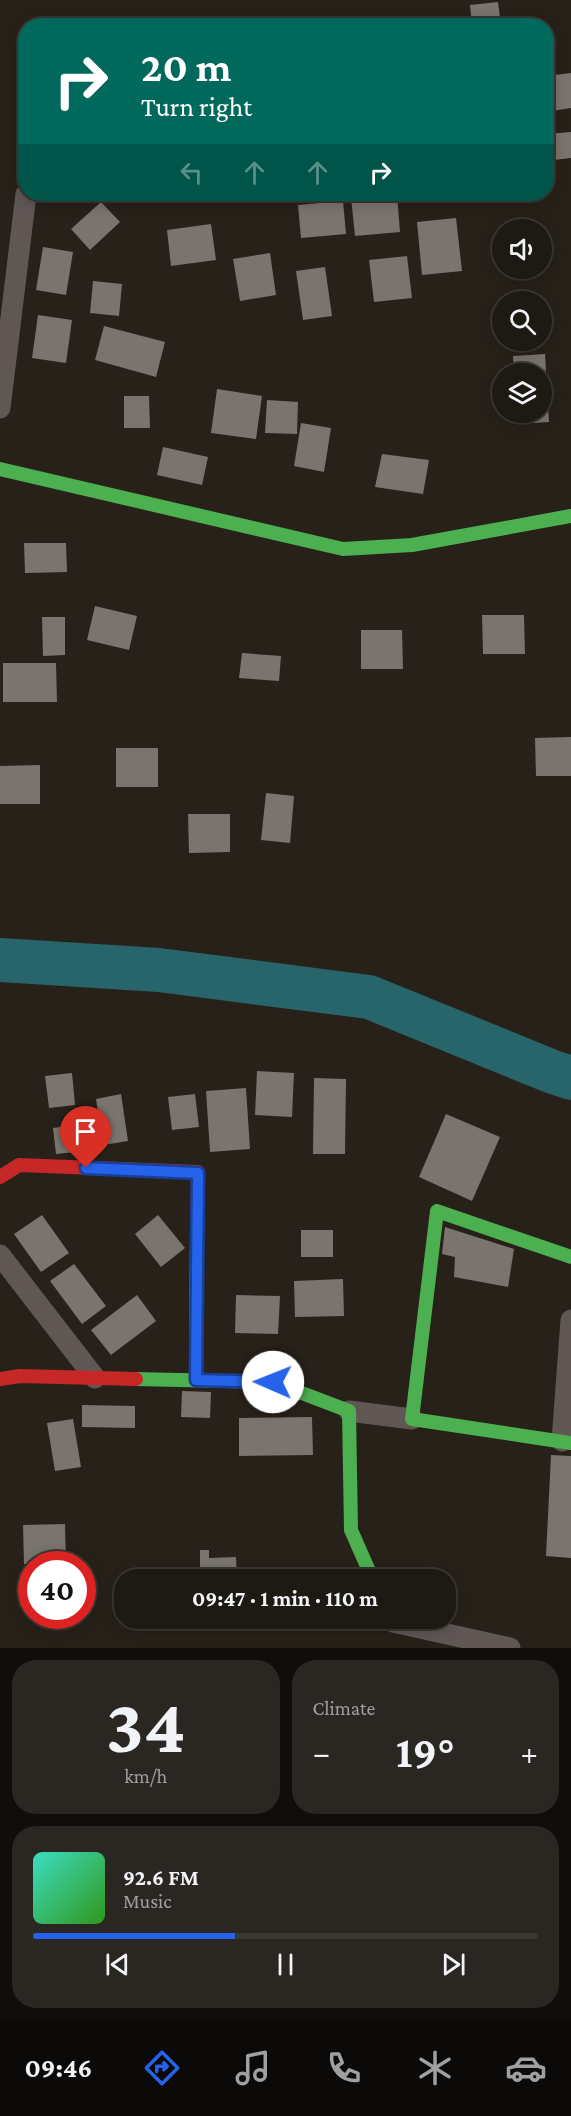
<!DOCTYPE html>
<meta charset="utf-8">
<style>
:root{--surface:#1d1913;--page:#2a2621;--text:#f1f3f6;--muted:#a0a0a0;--line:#3b3833;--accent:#2563eb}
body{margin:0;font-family:"Crimson Pro",serif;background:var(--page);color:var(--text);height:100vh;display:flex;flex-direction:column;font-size:22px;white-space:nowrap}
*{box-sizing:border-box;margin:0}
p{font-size:20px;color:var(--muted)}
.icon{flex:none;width:33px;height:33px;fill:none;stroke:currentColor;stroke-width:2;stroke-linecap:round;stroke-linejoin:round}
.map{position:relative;height:1648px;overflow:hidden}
.details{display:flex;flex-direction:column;gap:12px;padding:12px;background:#100e0a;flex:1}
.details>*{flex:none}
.guide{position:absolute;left:18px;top:18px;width:536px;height:183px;border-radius:24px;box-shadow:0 3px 15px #0003,0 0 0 2px var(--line);background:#00695c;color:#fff;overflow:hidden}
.controls{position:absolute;left:492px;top:219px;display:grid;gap:12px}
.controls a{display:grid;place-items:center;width:60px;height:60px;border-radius:50%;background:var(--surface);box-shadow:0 3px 15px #0003,0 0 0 2px var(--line);font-size:30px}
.speed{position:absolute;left:18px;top:1551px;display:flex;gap:12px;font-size:30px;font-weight:700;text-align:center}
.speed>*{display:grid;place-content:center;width:78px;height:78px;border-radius:50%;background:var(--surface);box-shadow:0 3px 15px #0003,0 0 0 2px var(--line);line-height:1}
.speed .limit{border:9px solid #d22;background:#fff;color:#111}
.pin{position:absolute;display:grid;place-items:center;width:51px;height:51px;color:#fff;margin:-62px -26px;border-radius:50% 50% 50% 0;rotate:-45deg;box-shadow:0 0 6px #0007}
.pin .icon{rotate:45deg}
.me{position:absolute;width:66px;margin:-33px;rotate:271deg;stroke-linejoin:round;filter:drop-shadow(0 0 4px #0008)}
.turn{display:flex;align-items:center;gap:21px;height:126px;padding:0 24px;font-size:27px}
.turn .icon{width:78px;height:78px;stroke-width:2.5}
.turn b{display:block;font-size:42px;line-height:51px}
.lanes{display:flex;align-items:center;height:57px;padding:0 24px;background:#0003;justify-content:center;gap:30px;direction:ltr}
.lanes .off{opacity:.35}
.big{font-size:45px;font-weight:700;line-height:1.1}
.details .tile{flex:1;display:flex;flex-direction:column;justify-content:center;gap:9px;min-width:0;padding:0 21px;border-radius:24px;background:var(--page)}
.details .dial{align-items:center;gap:0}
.dial b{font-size:78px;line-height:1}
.song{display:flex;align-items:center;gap:18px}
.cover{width:72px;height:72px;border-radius:9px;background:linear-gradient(135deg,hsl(170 70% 55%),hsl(110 70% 35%))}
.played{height:6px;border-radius:3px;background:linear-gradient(90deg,var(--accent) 40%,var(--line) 40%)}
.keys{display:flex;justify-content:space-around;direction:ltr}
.heat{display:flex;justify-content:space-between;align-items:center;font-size:33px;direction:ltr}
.details .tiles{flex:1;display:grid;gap:12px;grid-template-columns:1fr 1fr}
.tile:last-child{grid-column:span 2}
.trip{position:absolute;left:114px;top:1569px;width:342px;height:60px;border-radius:24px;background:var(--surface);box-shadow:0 3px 15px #0003,0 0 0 2px var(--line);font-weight:700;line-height:60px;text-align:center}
.tabs{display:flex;height:96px;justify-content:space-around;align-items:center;background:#0c0a08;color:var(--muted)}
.tabs .icon{width:42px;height:42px}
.tabs .selected{color:var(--accent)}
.tabs b{font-size:27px;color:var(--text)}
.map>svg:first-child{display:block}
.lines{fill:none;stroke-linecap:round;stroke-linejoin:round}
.river{stroke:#27656a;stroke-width:44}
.building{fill:#79746d}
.street{stroke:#605755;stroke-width:21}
.fast{stroke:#4caf50;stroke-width:14}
.slow{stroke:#ffc107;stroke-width:14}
.jam{stroke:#c62828;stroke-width:14}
.route-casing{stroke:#184099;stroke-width:15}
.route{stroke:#2563eb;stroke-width:10}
</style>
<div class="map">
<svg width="571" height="1648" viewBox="0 0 571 1648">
<rect width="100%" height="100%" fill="#272119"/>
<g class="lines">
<path class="river" d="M0 960 159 970 369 997 553 1072 571 1078"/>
</g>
<path class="building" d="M498 2 501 26H472L470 5Z
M571 73V108L546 112V76Z
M571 132V158L546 161V134Z
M397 194 400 232 355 236 351 197Z
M343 201 346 234 301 238 298 205Z
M101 202 120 222 90 250 71 229Z
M456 218 462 271 422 275 417 222Z
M211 224 216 260 171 266 167 230Z
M43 247 73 252 66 295 36 290Z
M270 253 276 295 240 301 233 259Z
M407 256 412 298 374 302 369 260Z
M325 267 332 316 303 320 296 271Z
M93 281 122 284 119 316 90 313Z
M38 315 72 320 66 363 32 358Z
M104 326 165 342 156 377 95 360Z
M545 354 549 422 517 424 516 412H542V374H514L513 356Z
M217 389 262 396 256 439 211 433Z
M124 396H149L150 428H124Z
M267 400 298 402 297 434 265 433Z
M301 423 331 428 324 472 294 466Z
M163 447 208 457 202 485 157 475Z
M382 454 429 460 423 494 375 487Z
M24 543H66L67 572 25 573Z
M95 606 137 616 129 650 87 640Z
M482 615H524L525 654H483Z
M42 617H65V655L43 656Z
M361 630H402L403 669H361Z
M242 653 281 656 279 681 239 678Z
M3 663H56L57 702H3Z
M571 737V776H536L535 738Z
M116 748H158V787H116Z
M40 765V804H0V766Z
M266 793 294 796 290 843 261 840Z
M188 814H230V852L189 853Z
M257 1071 294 1073 292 1117 255 1115Z
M72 1073 75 1105 49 1108 45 1076Z
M314 1078 346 1079 345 1154H313Z
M246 1088 250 1149 210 1152 206 1091Z
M121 1094 128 1141 103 1145 96 1099Z
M195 1094 199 1127 172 1130 168 1097Z
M446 1114 500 1137 472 1201 419 1177Z
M81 1124 85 1151 56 1154 53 1128Z
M42 1215 69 1253 41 1272 14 1234Z
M158 1215 185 1248 161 1267 135 1234Z
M445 1227 514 1249 508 1287 454 1277 455 1257 442 1254Z
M301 1230H333V1257H301Z
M74 1264 106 1306 82 1324 50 1281Z
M343 1279 344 1316 295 1317 294 1281Z
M137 1295 156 1321 111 1355 91 1330Z
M236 1295 280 1296 278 1334 235 1333Z
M182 1391 211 1392 210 1418 181 1417Z
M82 1405 135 1406V1428L82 1427Z
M312 1417 313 1455 239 1456V1418Z
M73 1419 81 1467 55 1471 47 1423Z
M551 1455 571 1456V1558L546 1556Z
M65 1524 66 1563 24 1564 23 1525Z
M200 1550H209V1558L236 1557 237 1580H210V1570L200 1571Z
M342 1576V1580H300V1577Z
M301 1618H344V1629L302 1631Z"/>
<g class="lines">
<path class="street" d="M0 408 26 194
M0 1255 95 1378
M349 1411 412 1419
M562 1441 571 1320
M391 1618 393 1622 510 1648"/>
<path class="fast" d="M0 469 343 549 412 545 571 516
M571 1257 437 1211 412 1419 571 1443
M136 1379 273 1382 349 1411 351 1530 373 1580"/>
<path class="slow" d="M196 1380 197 1234"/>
<path class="jam" d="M0 1177 19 1165 198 1172 197 1234
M0 1379 20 1376 136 1379"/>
</g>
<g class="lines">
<defs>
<path id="route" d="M86 1168 198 1173 196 1380 273 1382"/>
</defs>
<use href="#route" class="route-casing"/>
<use href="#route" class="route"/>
</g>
</svg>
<div class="controls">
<a><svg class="icon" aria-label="sound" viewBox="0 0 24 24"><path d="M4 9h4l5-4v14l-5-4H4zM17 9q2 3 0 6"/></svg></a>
<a><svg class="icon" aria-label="search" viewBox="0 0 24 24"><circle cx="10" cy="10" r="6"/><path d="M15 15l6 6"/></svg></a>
<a><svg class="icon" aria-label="layers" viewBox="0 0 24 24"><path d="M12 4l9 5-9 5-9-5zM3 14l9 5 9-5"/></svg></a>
</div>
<div class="speed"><div class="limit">40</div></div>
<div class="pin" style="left:86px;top:1168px;background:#d93025"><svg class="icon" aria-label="arrive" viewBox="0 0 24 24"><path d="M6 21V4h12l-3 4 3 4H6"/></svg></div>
<svg class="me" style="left:273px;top:1382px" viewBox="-20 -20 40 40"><circle r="19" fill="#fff"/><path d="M0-13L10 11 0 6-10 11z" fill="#2563eb"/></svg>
<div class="trip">09:47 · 1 min · 110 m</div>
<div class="guide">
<div class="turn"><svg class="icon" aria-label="right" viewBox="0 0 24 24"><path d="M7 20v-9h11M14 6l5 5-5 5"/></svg><div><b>20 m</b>Turn right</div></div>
<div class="lanes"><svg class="icon off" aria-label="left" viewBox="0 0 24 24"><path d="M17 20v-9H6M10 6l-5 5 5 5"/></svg><svg class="icon off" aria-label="ahead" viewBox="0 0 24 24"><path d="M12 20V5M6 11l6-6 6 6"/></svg><svg class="icon off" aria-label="ahead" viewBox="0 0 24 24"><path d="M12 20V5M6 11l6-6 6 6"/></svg><svg class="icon" aria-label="right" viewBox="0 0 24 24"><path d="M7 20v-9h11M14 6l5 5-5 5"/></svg></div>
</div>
</div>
<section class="details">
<div class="tiles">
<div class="tile dial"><b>34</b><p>km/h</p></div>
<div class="tile"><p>Climate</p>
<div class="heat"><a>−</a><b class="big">19°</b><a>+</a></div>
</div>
<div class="tile">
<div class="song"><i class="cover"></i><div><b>92.6 FM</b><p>Music</p></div></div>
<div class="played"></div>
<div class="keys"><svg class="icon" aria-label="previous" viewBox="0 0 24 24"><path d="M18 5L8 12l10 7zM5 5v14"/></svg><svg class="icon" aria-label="pause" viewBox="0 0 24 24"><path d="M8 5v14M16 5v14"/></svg><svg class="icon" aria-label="next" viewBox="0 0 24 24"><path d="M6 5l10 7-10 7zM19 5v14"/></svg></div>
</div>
</div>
</section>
<nav class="tabs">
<b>09:46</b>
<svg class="icon selected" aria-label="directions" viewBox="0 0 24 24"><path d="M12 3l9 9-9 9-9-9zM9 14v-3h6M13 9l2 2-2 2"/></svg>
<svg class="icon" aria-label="music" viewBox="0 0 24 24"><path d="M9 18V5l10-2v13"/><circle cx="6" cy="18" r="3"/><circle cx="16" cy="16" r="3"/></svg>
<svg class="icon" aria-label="phone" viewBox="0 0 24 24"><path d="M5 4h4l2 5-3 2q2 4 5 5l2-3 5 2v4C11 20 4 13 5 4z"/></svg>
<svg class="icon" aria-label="climate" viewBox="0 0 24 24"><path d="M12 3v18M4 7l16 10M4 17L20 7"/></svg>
<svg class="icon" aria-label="car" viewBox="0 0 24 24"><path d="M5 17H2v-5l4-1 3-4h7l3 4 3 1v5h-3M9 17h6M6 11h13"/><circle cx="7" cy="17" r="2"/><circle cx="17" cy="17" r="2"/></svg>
</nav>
